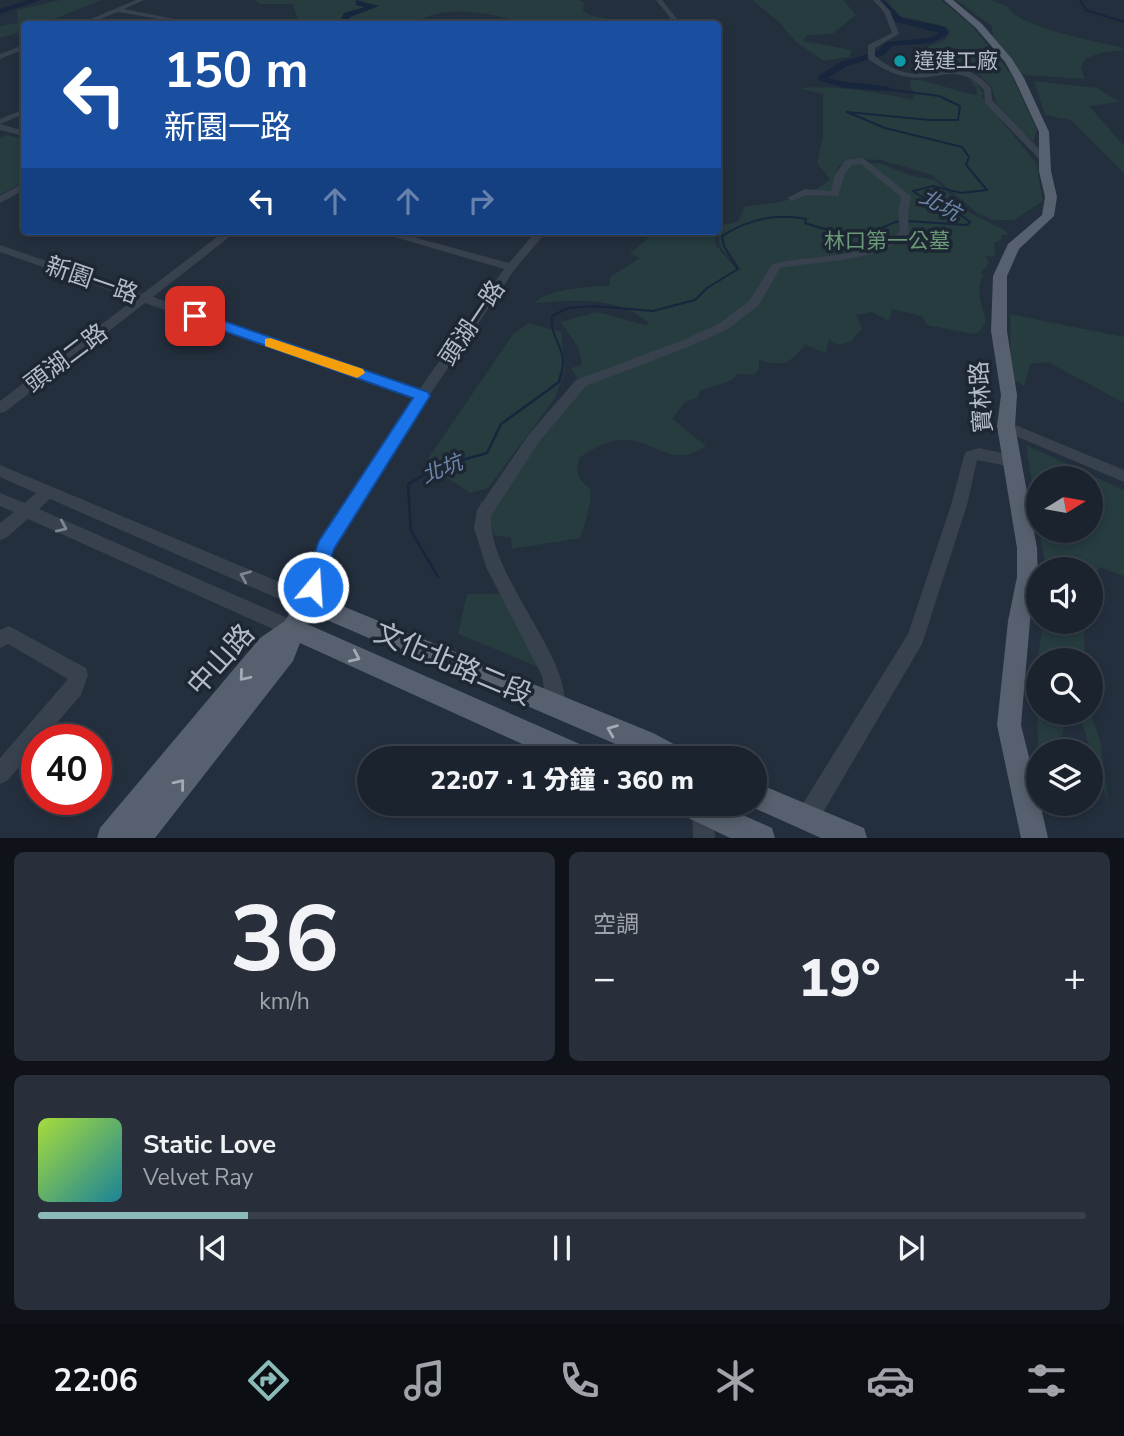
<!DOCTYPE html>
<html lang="zh-TW">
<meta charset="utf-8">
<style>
:root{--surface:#1b232e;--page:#282f3a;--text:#f1f3f6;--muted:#a0a4aa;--line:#39404a;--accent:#8bbbb9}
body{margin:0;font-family:"Nunito Sans","Noto Sans TC",sans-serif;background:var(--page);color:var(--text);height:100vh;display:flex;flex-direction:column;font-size:26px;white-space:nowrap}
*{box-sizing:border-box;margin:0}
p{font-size:23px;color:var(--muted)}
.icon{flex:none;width:38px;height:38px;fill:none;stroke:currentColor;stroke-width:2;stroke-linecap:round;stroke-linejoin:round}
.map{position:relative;height:838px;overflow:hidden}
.side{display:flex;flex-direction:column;gap:14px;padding:14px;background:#0f1319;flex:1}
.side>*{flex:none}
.top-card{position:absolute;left:21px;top:21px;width:700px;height:214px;border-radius:7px;box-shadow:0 4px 10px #0003,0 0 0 2px var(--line);background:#1a4fa0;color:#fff;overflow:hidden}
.needle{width:46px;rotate:79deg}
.controls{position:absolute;left:1026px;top:466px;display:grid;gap:14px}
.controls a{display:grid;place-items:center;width:77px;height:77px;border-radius:50%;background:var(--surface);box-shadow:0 4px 10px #0003,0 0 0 2px var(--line);font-size:35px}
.speed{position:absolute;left:21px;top:724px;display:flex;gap:14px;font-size:35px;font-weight:700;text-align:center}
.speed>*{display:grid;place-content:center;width:91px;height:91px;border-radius:50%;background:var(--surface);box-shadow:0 4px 10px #0003,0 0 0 2px var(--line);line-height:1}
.speed .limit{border:10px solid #d22;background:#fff;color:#111}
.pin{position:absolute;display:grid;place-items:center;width:60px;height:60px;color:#fff;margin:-30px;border-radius:14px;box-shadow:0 4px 10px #0006}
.me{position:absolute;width:77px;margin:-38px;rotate:18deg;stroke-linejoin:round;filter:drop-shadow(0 0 5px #0008)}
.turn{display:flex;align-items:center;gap:24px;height:147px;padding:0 28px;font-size:32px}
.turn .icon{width:91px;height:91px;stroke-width:2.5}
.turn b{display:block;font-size:49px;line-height:60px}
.lanes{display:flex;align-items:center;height:66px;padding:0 28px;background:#0003;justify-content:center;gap:35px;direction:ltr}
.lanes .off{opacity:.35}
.big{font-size:52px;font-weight:800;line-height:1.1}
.side .widget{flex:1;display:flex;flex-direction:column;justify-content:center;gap:10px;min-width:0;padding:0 24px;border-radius:10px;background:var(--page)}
.side .dial{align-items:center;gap:0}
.dial b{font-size:91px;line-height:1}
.song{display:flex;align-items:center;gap:21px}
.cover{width:84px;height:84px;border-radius:10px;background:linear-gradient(135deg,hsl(80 70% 55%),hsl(190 70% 35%))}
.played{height:7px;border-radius:4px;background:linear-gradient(90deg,var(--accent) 20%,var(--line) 20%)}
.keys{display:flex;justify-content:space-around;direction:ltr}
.heat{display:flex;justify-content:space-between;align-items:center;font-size:38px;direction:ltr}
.side .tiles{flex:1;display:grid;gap:14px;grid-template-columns:1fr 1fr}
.widget:last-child{grid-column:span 2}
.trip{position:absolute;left:357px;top:746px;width:410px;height:70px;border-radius:35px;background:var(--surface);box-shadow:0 4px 10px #0003,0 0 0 2px var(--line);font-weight:800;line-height:70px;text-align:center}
.tabs{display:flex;height:112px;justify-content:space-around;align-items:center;background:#0b0e12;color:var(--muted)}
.tabs .icon{width:49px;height:49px}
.tabs .current{color:var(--accent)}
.tabs b{font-size:32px;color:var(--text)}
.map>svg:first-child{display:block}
.green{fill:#263c3f}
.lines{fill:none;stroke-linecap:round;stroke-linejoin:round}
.stream-far1{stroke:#17263c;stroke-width:2}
.stream{stroke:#17263c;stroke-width:2.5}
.river{fill:#17263c;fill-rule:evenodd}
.minor{fill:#38414e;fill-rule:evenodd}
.major{fill:#56606e;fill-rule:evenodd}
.oneway{stroke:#7c8592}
.oneway2{stroke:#a1aab7}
.route{fill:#1a73e8;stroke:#114b97;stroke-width:2}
.slow{fill:#f59e0b}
.culture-dot{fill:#0f9aa8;stroke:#1d2633;stroke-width:2.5}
.labels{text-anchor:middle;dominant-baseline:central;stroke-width:7;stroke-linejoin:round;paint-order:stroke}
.far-poi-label{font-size:21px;fill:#b4bcc9;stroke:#1d2633;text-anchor:start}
.far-water-label{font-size:21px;font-style:italic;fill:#6d86a8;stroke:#1d2633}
.far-park-label{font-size:21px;fill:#6b9a76;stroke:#1d2633}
.street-label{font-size:24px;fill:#b4bcc9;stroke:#1d2633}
.near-street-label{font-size:28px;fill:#b4bcc9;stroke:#1d2633}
</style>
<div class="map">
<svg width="1124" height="838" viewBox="0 0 1124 838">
<rect width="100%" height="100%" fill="#242f3e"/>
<path class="green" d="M60 0H102L41 24H24V31L0 38V26L18 23 17 10Z
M254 0H578L584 2 583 10 589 15 609 19 610 22 609 24C586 24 560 28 538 24 493 17 450 0 412 24H299L293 4H260Z
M752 0H843L856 15 832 34 807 35 803 41 852 50 849 57 824 61 796 42 779 22Z
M886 0H941L971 25 1011 74 1037 130 1033 142 997 105 991 86 977 73 952 65 930 69 925 48 945 40 950 31 939 25 900 16Z
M956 0H990L1007 6C1017 27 1096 41 1120 47L1124 50 1100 53 1085 59 1081 68 1085 79 1023 75 993 37 992 26Z
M968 78 975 82 984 93 981 96 1036 163 1043 201 1014 220H994L977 213 932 175 881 160 854 159 838 166 832 188 833 192 848 164 880 163 909 175 935 180 970 213 1006 231 1007 235H1002L1001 240 994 243 995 254 992 257 986 256 989 263 981 272 983 276C975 288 982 308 986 321L979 332 973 334 927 325 922 316 892 309 889 321 872 312 856 315 862 329 851 341 839 345 829 340 826 353 806 345C786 364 788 367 759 360V369L754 375 738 374C728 386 713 384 700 391L697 398 685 402 672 419 706 446C668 471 658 438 621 440 607 440 592 450 580 457 574 474 578 479 591 490 590 507 586 523 580 538L512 549 511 538 494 535 479 502 498 499 511 476 582 385 571 368 582 365C581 348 571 336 560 322L597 312 645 325 649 323C617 296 575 300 535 303 547 289 591 286 610 286V277L640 258 630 254 651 235 663 231H715V244L736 269 740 270 733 256 736 264 721 248 717 231 722 225 738 222 745 206C775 204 808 199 830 179L817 163 823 137V94L799 88C838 85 876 92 913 100L915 93 911 89 910 80C924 78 958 93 977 95L976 88Z
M1034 81 1097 88 1119 102 1089 106 1124 146V173L1071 120 1045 115Z
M6 135 24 140V182L0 195V138Z
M1010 314 1124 337V403L1048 362 1030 364 1024 386 1011 378Z
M529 323 561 332 565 371 555 398 488 488 470 493 425 463 514 333Z
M1026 445 1124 490V576L1099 567 1090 604V569H1046L1040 530H1090V478H1038V519Z
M467 594H498L510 600 541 668 458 634Z
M1043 621H1087L1084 634 1085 660H1038V712L1090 711 1100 741 1109 806 1081 720 1066 715 1060 751H1038V764L1037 663Z"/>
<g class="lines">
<path class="stream-far1" d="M1080 0 1086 10 1124 22
M886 89 939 96 960 106 958 120H930L847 112 885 128 962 147 969 157 966 165 987 190 961 193 933 186 913 191C931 205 953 207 970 222L967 225 907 221
M561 376C569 347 549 340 552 316L568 308 594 306 653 311 695 300 707 288 738 269 724 246 722 236C748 219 775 213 806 219L805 223C825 230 852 237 873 231 882 229 890 223 900 221"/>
<path class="stream" d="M438 577 411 531 408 484 438 467 487 453 501 424 559 382 561 374"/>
<path class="river" d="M28 0H40L0 14V9Z
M356 0 379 6 350 17 347 24H339L344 13 365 7 356 5Z
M875 0H883L902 18 946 27 949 34 931 43 892 46 884 55 847 66 828 78 845 82 886 86 891 89 889 91 845 88 818 80V76L841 62 878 51 886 42 929 38 940 33 896 22Z"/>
<path class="minor" d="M136 0H144L124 9 200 24H189L118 12 87 24H79Z
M656 0H662L681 24H675Z
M873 0H880L890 11 899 34 875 48V56C883 63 893 69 904 72 941 80 958 52 991 88L992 100 1047 157V161H1041L985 103 984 90C958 61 940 81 908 77 893 75 880 67 868 59V45L892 33 884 12Z
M24 45V49L0 59V54Z
M24 109V114L0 124 24 131V136L0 130V119Z
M863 158 911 196 908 214 909 234C875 264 822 260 780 268L759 305 728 329 691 346 586 386 539 442 491 516C487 576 581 667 562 714L555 717 548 714 542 676 486 567 474 528 477 510 529 434 576 380 683 340 720 323 750 300 772 264C812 254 867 260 900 231L898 214 901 197 861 164 852 165 845 174 838 196 806 195 792 201 787 198 805 189 831 191 835 174 846 160Z
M24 183V190L0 203V196Z
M225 231H237L153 297 419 390 504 269 374 231H391L509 263 536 231H547L515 269 427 399 332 549 314 608 308 610 286 602 50 499 39 509 299 623 302 629 299 635 293 638 28 519 6 538 0 540V523L14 512 0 506V493L25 503 36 493 0 477V465L289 586 311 554 315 552 319 542 414 398 145 303 5 412 0 413V401L135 299 0 252V245L142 294Z
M1006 421 1124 470V482L1001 430 999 426 1001 422Z
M979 448 1012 455 1017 457 1019 461 1017 465 1012 467 977 460 967 505 922 644 815 826 807 829 799 826 796 818 799 810 908 634 951 505 964 456 966 452Z
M9 626 86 668 88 675 81 695 42 740H37V747L7 781 0 784V758L68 679 8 644 0 648V630Z
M694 803H712L715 838H693L692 808Z"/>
<path class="major" d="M944 0H953L982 24 1012 59 1024 78 1049 132 1051 171 1057 197 1054 216 1019 249 1007 276V331L1017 395 1015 426 1037 548 1038 581 1030 621 1021 725 1038 793V803H1040L1048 838H1021L997 725 1008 621 1017 577V548L997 426 1001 395 991 331 993 276 1008 244 1042 215 1045 197 1039 171V132L1014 78 1005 62 976 28Z
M308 592 653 733 683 749 687 758H648L313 614 307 624 591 749 595 758H553L300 643 293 661 155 838H97L100 828 260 638 285 621 300 595Z
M754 782 864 828 867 838H821L745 804 754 803Z
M672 803H716L772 828 775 838H730L676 812Z"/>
</g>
<defs><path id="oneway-chevron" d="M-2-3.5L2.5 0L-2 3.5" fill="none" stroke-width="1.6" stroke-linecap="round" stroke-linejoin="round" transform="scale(1.75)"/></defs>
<g class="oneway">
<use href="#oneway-chevron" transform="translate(62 527) rotate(24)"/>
<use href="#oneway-chevron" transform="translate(245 576) rotate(-157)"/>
</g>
<g class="oneway2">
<use href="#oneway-chevron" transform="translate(355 657) rotate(24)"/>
<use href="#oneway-chevron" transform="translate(244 676) rotate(130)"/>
<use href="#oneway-chevron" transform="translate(612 730) rotate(-158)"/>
<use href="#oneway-chevron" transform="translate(180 784) rotate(-51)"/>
</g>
<path class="route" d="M195 311 428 392 430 396 334 549 320 593 313 596 306 593 303 587 319 541 413 398 190 319 188 316Z"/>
<path class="slow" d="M270 338 363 369 365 373 357 378 265 346V339Z"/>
<circle class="culture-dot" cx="900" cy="61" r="7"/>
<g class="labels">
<g class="far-poi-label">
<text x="914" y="61">違建工廠</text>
</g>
<g class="far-water-label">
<text transform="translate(940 205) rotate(28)">北坑</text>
<text transform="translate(442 469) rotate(-22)">北坑</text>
</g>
<g class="far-park-label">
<text x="887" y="241">林口第一公墓</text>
</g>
<g class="street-label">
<text transform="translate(92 280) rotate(19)">新園一路</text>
<text transform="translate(472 323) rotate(-56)">頭湖一路</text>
<text transform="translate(66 358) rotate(-37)">頭湖二路</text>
<text transform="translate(981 397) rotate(-94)">寶林路</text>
</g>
<g class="near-street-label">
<text transform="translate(221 660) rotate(-48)">中山路</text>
<text transform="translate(453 664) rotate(23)">文化北路二段</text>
</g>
</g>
</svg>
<div class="controls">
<a><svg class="needle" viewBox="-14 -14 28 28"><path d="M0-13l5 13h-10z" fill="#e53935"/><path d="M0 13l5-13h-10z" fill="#a0a4aa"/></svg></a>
<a><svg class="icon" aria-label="sound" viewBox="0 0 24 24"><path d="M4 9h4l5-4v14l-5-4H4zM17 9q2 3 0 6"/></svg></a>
<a><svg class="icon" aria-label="search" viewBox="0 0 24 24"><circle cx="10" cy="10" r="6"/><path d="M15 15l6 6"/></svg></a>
<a><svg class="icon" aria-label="layers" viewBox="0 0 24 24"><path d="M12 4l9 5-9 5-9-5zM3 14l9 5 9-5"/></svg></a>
</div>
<div class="speed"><div class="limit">40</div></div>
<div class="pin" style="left:195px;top:316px;background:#d93025"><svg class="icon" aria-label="arrive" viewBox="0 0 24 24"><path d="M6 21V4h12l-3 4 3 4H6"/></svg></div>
<svg class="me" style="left:313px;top:587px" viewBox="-20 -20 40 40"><circle r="17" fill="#1a73e8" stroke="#fff" stroke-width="3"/><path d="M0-11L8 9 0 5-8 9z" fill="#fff"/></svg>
<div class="trip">22:07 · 1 分鐘 · 360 m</div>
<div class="top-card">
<div class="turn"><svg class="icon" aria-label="left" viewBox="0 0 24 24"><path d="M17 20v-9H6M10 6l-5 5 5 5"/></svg><div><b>150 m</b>新園一路</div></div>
<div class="lanes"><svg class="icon" aria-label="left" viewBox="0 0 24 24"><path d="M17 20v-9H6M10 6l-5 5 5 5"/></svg><svg class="icon off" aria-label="ahead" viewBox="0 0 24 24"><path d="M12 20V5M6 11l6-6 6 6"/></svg><svg class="icon off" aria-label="ahead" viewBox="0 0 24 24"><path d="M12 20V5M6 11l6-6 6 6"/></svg><svg class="icon off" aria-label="right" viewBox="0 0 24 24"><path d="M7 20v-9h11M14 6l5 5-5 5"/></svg></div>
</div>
</div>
<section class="side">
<div class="tiles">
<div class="widget dial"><b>36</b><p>km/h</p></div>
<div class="widget"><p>空調</p>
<div class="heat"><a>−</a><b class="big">19°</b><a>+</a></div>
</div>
<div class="widget">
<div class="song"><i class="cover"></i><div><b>Static Love</b><p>Velvet Ray</p></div></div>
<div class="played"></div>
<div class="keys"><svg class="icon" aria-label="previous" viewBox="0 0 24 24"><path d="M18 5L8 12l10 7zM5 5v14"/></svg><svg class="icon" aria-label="pause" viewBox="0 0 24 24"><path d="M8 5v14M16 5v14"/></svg><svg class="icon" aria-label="next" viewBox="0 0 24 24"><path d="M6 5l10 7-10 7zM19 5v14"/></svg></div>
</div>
</div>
</section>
<nav class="tabs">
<b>22:06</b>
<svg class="icon current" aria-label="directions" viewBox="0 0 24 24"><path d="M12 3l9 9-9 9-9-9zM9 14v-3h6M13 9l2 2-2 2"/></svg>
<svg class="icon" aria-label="music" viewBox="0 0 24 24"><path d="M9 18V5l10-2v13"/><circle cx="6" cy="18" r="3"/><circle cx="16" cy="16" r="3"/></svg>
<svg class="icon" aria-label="phone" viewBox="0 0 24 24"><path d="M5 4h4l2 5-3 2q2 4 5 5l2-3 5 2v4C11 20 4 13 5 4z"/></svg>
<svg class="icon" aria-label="climate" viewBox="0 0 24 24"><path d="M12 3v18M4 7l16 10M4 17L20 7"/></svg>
<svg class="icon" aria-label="car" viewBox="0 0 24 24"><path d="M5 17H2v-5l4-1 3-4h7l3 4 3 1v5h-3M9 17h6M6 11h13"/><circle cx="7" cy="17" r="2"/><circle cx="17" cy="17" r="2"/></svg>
<svg class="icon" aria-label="filters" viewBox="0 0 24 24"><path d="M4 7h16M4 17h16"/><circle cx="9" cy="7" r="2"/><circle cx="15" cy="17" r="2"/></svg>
</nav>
